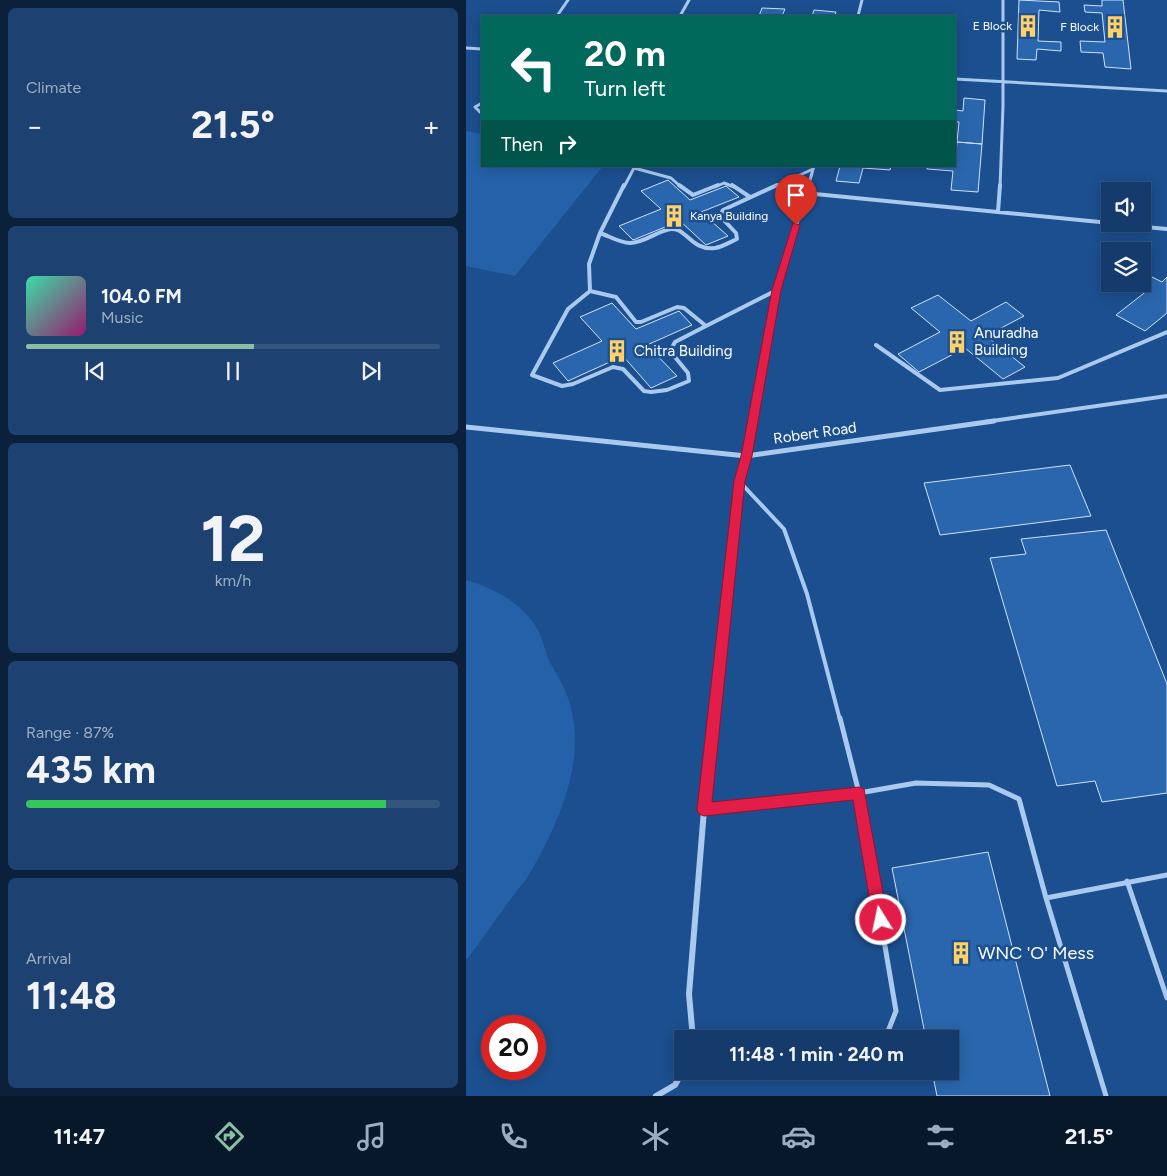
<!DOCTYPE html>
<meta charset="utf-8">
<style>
:root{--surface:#143b6b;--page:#1d4271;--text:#f1f3f6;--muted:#9dadc1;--line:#33557e;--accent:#8abfa5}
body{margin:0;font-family:Figtree,sans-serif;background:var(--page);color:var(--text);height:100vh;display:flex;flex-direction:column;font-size:19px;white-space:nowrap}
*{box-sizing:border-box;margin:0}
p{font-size:16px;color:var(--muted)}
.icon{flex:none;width:28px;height:28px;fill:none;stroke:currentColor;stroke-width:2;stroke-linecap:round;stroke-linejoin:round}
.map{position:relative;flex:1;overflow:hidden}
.sheet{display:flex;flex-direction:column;gap:8px;padding:8px;background:#0b203b;width:466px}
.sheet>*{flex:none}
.banner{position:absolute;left:15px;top:15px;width:475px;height:152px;border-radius:0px;box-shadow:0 2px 12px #0003,0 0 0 1px var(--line);background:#00695c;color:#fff;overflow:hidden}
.controls{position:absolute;left:635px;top:182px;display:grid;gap:10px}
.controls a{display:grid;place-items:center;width:50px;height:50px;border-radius:0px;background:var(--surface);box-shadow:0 2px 12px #0003,0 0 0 1px var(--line);font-size:25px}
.speed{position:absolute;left:15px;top:1015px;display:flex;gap:10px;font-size:25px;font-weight:700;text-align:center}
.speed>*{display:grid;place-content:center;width:65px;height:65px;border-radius:50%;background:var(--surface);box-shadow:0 2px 12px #0003,0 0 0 1px var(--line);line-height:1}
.speed .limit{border:8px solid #d22;background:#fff;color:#111}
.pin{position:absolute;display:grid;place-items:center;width:42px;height:42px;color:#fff;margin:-51px -21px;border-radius:50% 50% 50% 0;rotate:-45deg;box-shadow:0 0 5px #0007}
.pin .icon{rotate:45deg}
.me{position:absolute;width:55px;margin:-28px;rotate:350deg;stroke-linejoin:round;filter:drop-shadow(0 0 4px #0008)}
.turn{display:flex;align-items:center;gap:18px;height:105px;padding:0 20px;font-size:22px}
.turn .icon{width:65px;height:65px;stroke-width:2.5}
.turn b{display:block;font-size:35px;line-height:42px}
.then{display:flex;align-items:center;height:48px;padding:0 20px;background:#0003;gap:10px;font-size:19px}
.big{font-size:38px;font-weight:700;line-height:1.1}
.sheet .card{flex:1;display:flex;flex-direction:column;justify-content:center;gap:8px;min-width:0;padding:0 18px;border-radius:8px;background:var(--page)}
.sheet .dial{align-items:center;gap:0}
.dial b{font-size:65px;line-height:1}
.song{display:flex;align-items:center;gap:15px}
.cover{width:60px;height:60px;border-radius:8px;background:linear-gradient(135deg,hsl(160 70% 55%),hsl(320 70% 35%))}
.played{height:5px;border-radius:2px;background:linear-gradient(90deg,var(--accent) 55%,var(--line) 55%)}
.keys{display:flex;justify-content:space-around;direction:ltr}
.heat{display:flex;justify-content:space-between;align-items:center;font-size:28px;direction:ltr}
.charge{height:8px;border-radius:4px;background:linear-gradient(90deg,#34c759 87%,var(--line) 0)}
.trip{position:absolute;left:208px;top:1030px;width:285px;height:50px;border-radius:0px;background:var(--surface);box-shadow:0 2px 12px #0003,0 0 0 1px var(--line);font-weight:700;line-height:50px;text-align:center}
.tab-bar{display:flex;height:80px;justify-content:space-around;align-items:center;background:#08182b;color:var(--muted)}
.tab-bar .icon{width:35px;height:35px}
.tab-bar .active{color:var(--accent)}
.tab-bar b{font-size:22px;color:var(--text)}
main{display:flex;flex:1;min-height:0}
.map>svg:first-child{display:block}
.green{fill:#2461a8}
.building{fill:#2a66ad;stroke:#cfe3fa}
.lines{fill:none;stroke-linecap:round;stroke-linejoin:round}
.lane-far1{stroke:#a9c9ee;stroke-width:4}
.lane{stroke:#a9c9ee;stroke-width:5}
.street-far3{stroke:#a9c9ee;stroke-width:3}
.street-far2{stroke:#a9c9ee;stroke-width:4}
.street-far1{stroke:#a9c9ee;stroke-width:5}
.street{stroke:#a9c9ee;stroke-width:6}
.route{fill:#e11d48;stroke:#92132f}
.labels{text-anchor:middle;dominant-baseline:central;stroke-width:5;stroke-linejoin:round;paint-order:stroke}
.far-poi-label{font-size:12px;fill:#fff;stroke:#1b4f8f;text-anchor:end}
.poi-label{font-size:15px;fill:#fff;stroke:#1b4f8f;text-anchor:start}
.street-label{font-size:15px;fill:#fff;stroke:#1b4f8f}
.near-poi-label{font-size:18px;fill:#fff;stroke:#1b4f8f;text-anchor:start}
</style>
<main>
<section class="sheet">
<div class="card"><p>Climate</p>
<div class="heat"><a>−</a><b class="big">21.5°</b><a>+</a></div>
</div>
<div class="card">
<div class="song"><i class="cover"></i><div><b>104.0 FM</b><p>Music</p></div></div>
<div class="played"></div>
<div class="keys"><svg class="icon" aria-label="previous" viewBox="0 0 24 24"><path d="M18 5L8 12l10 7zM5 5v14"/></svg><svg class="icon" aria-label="pause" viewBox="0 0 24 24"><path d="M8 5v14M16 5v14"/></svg><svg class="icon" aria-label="next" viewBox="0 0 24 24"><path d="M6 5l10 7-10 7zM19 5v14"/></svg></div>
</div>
<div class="card dial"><b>12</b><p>km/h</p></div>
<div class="card"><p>Range · 87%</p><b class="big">435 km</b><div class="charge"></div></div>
<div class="card"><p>Arrival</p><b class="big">11:48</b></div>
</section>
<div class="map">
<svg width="701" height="1096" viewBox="0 0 701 1096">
<rect width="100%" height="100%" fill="#1b4f8f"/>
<path class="green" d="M0 131 16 134V166H137L49 276 0 266Z
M0 580C29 589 58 603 73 632 78 642 79 653 85 664 92 677 100 689 104 704 120 760 94 820 67 868 59 883 46 896 36 911 24 927 13 944 0 960Z"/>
<path class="building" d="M553 0 593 2 594 12 573 10 572 41 595 42V51L571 49 570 60 551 59Z
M636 0H657L665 69 639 67 637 53 615 52 614 41 639 42 636 13 619 12 618 5 636 6Z
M296 8 319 9 316 16H293Z
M348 10 370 12 369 16H346Z
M498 98 519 100 516 144 491 142 493 122H489V110L497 111Z
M491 142 516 144 512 192 485 190 487 171 461 169V166H489Z
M374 166H425L424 170 397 168 393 183 370 181Z
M202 180 224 200 260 186 273 197 235 212 262 236 240 245 214 221 167 240 153 226 195 209 175 191Z
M676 272 696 282 701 277V313L679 331 650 315 682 290 670 284H676Z
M472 295 505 321 540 302 558 316 520 336 559 367 537 379 499 348 453 372 432 354 474 332 445 308Z
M146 303 170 329 213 311 226 325 181 345 211 376 185 388 157 356 102 381 87 363 136 341 114 317Z
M604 465 625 516 474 535 458 483Z
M640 530 701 684V793L636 802 629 781 591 786 524 558 560 554 555 539Z
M522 852 584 1096H471L466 1071H484V1039H460L426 868Z"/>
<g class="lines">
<path class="lane-far1" d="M273 481 318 529 341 594 374 720"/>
<path class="lane" d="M374 718 393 793 430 1011 419 1039
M238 810 393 793 450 783 523 785 553 799 580 898 640 1096
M661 881 701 998
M580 898 701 875"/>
<path class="street-far3" d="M91 16 102 0
M214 16 223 0
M392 16 396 0
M0 48 16 49
M489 79 701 91
M16 103 9 107 16 114
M158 187 168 168 205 178 215 187
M249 187 258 183 268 187
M308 187 347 169
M342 187 348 166
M534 187 537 106V0"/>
<path class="street-far2" d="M158 185 134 233C143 236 154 243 164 243 178 243 191 231 205 229 220 227 225 251 249 248 256 247 264 242 271 239L270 233 254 216 257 210 311 185
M213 185 227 195 252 185
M266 185 284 197
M339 193 644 223
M532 212 534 185
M647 224 701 229
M124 291 150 297 170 322H175L211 307 218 308 240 326 209 342 204 351 222 373 223 381 201 390 185 392 178 391 157 369 147 367 107 384 96 386 66 375 102 309Z
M124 291 123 264 134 233
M240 326 311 290
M410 345 474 390 592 378 701 332
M286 422 311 290 342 185
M519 422 701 396"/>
<path class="street-far1" d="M0 427 280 456 528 421
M248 720 273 481 287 421"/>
<path class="street" d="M227 1039 223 994 238 810 248 718
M190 1096 209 1085 217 1071"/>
</g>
<path class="route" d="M327 223 334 225 315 290 286 456 279 481 246 802 393 787 398 789 422 920 420 925 415 928 409 925 407 920 387 800 238 816 233 814 231 810 268 481 275 456 306 290Z"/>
<defs>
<symbol id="building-bare" viewBox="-9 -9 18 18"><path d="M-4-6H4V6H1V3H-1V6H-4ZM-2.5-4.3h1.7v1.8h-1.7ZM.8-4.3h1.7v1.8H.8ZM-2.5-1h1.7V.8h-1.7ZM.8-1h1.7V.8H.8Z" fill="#ffd166" stroke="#1b4f8f" stroke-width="2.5" paint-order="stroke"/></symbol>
</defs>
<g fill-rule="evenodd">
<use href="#building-bare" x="546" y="10" width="32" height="32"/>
<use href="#building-bare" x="633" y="11" width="32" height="32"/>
<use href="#building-bare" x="192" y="200" width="32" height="32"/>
<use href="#building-bare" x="475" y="326" width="32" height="32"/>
<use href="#building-bare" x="135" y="335" width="32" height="32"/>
<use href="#building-bare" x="479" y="937" width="32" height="32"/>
</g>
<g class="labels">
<g class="far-poi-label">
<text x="546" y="26">E Block</text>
<text x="633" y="27">F Block</text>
<text x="224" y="216" text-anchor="start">Kanya Building</text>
</g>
<g class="poi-label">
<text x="508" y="333">Anuradha<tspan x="508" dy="17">Building</tspan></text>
<text x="168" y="351">Chitra Building</text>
</g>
<g class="street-label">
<text transform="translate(349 433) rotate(-8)">Robert Road</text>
</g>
<g class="near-poi-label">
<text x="512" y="953">WNC 'O' Mess</text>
</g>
</g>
</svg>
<div class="controls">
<a><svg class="icon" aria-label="sound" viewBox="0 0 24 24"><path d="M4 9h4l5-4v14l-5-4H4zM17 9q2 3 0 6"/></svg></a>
<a><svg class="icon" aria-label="layers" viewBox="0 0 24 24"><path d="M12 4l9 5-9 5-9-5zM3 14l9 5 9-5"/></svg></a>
</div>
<div class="speed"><div class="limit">20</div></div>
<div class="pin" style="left:330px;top:225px;background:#d93025"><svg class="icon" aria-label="arrive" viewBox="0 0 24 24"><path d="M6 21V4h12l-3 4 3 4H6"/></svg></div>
<svg class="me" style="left:415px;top:920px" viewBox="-20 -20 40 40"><circle r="17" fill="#e11d48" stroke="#fff" stroke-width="3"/><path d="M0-11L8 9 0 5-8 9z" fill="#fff"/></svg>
<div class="trip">11:48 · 1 min · 240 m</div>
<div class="banner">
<div class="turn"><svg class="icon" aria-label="left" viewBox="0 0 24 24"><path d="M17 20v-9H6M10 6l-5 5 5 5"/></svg><div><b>20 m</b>Turn left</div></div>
<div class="then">Then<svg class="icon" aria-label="right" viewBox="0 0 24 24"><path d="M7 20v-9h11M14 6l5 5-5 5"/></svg></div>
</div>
</div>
</main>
<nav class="tab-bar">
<b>11:47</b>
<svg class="icon active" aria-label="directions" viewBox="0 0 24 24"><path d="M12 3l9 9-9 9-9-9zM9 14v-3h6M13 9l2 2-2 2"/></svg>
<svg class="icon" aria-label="music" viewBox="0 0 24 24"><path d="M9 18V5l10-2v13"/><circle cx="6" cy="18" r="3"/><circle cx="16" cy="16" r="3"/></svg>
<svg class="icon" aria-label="phone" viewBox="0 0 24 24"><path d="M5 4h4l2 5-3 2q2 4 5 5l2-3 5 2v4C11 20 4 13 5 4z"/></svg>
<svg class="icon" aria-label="climate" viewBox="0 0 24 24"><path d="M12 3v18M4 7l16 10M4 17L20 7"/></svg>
<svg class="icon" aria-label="car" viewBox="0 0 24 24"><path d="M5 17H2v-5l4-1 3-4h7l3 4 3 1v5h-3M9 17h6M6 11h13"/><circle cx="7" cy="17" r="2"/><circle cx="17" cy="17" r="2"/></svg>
<svg class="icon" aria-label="filters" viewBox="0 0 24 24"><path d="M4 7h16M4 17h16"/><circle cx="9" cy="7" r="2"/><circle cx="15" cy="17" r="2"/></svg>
<b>21.5°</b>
</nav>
